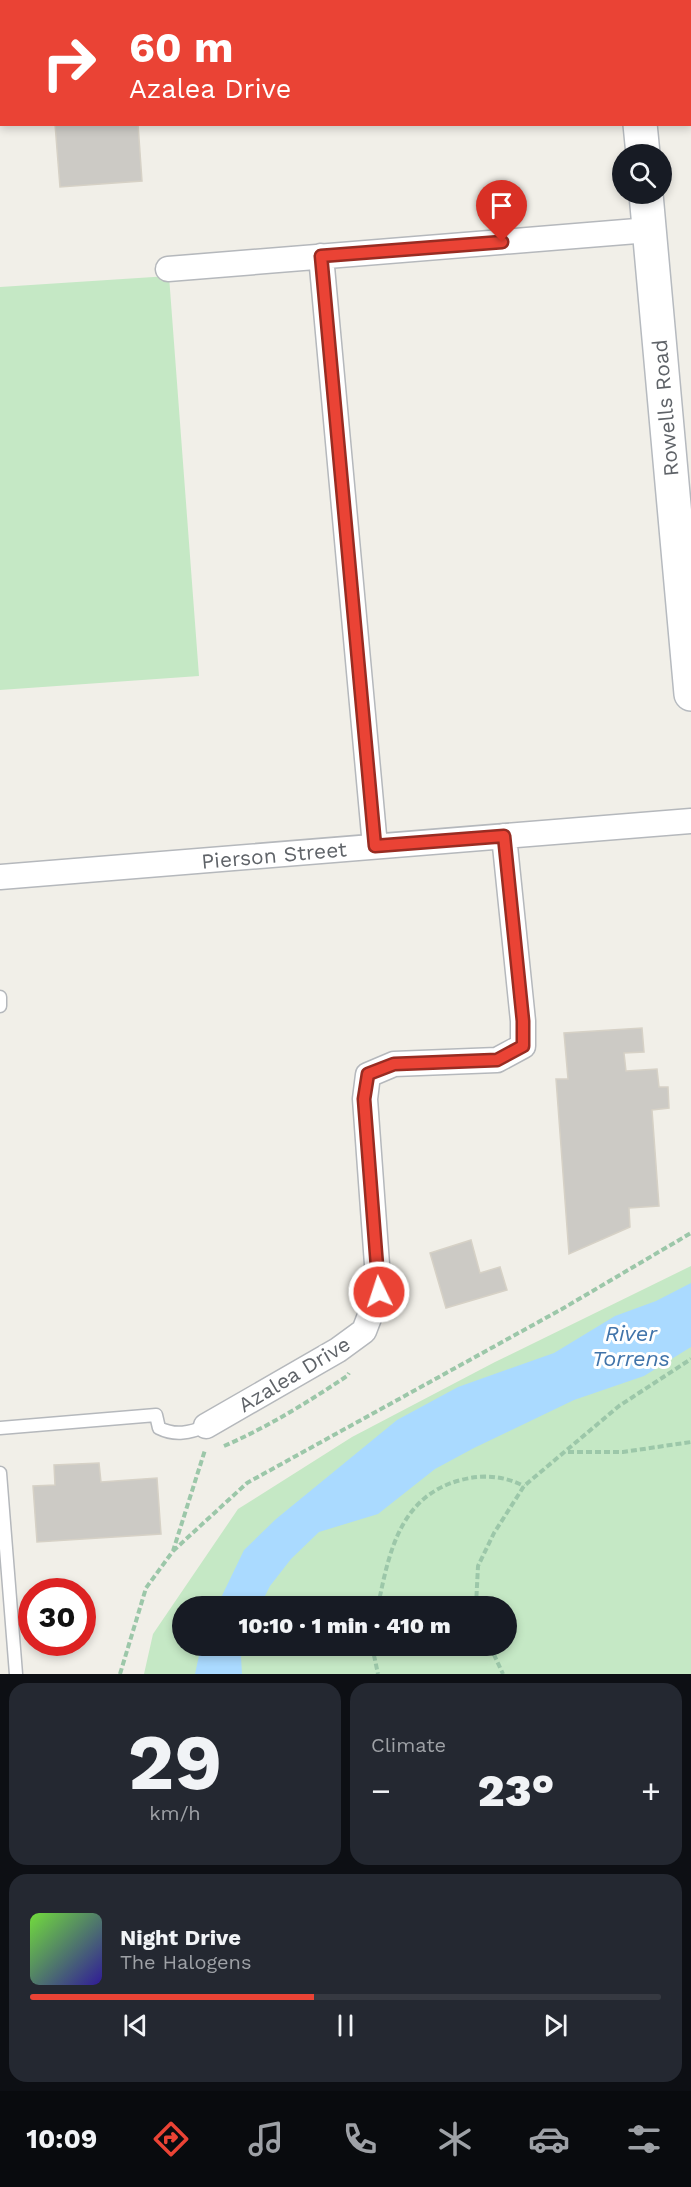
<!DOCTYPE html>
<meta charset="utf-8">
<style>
:root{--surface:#171b24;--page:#242831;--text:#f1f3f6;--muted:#9ea1a6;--line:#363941;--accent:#ea4335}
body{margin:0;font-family:"Work Sans",sans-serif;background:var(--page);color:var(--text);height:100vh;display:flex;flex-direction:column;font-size:22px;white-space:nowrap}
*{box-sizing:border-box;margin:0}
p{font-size:20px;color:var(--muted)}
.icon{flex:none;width:33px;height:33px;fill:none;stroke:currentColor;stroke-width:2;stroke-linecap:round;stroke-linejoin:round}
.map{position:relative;height:1674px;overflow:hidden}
.side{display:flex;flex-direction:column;gap:9px;padding:9px;background:#0d0f14;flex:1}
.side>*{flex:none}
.guide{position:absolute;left:0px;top:0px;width:692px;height:126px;box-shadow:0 3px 9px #0003;background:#ea4335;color:#fff;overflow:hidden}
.fabs{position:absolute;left:612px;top:144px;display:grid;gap:12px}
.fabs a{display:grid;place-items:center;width:60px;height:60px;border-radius:50%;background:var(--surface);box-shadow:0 3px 9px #0003;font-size:30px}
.speed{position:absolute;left:18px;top:1578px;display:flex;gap:12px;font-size:30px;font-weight:700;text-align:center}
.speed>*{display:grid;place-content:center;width:78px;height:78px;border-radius:50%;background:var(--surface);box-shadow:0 3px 9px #0003;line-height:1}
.speed .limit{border:9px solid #d22;background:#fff;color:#111}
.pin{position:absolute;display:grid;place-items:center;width:51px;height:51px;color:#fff;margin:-62px -26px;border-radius:50% 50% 50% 0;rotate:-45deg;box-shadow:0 0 6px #0007}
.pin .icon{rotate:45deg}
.me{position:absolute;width:66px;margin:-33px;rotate:356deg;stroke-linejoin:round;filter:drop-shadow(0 0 4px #0008)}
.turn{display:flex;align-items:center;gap:21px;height:126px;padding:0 30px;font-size:27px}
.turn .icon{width:78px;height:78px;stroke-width:2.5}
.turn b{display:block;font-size:42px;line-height:51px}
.big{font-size:45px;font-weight:800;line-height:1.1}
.side .card{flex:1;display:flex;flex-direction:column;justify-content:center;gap:9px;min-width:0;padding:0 21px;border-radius:18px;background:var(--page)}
.side .dial{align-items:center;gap:0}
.dial b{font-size:78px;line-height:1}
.song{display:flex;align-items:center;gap:18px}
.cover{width:72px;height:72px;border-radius:9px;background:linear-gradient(135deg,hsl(100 70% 55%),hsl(250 70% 35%))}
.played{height:6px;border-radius:3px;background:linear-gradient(90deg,var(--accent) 45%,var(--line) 45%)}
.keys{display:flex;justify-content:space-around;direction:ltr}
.heat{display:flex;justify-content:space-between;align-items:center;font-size:33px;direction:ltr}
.side .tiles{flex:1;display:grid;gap:9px;grid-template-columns:1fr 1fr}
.card:last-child{grid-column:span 2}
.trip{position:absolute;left:172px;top:1596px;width:345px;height:60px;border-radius:30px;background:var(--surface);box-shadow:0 3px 9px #0003;font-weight:800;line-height:60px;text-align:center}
.tabs{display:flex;height:96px;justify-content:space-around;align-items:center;background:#090b0e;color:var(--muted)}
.tabs .icon{width:42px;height:42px}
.tabs .current{color:var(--accent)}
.tabs b{font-size:27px;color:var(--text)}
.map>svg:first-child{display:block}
.green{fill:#c5e8c5;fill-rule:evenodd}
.water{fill:#aadaff}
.building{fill:#cccac5;stroke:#d6d1c6;stroke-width:1.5}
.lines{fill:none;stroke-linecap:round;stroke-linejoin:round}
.service-casing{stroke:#b5b8bc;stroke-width:15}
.minor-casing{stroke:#b5b8bc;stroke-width:27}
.secondary-casing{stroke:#b6babf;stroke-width:36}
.path{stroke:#9cc7a9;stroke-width:4;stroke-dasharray:6 3;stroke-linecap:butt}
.service{stroke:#fff;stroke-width:12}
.minor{stroke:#fff;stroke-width:24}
.secondary{stroke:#fff;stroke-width:33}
.route-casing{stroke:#982c22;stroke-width:15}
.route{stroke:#ea4335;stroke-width:10}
.labels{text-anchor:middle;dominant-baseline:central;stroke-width:6;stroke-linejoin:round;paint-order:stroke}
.street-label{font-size:21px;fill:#5f6368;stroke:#fff}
.water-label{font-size:22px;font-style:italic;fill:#4174aa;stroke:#fff}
</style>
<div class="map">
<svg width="691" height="1674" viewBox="0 0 691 1674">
<rect width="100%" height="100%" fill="#f1efe8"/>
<path class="green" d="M169 276 199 676 0 690V287Z
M691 1266V1674H144L153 1634 238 1509 352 1437 495 1362ZM183 1606H507V1646H183Z"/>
<path class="water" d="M691 1283V1347L644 1376 574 1400 474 1448 435 1469 378 1514 319 1532 291 1559 270 1586 260 1606H217L244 1550 276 1519 397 1420 458 1387 554 1353 615 1316 656 1301Z
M201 1646H244L241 1657 242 1674H195Z"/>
<path class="building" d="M55 124H138L142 181 60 187Z
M642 1028 644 1052 624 1053 626 1071 657 1069 659 1087H668L669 1108 652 1110 659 1206 629 1208 630 1227 569 1254 556 1079H568L564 1033Z
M471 1240 480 1273 500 1267 507 1290 446 1308 430 1253Z
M99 1463 101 1482 157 1478 161 1534 37 1542 33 1486 55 1485 54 1465Z"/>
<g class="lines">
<defs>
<path id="service" d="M0 997V1006
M0 1428 156 1415 159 1428C175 1436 190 1433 206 1426
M0 1473 16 1674"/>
<path id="minor" d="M321 256 375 846
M168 269 649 230
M0 877 691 821
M206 1426 338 1350 364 1331 379 1292 365 1099 368 1075 394 1064 497 1060 523 1046V1021L504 836"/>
<path id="secondary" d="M630 0V2
M640 124 643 154
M646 194 691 694"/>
</defs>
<use href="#service" class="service-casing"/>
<use href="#minor" class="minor-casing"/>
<use href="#secondary" class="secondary-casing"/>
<path class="path" d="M224 1446C268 1427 308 1402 347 1376L349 1373
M568 1452H623L691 1442
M173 1551 247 1483 562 1309 691 1233
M378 1606C389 1552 400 1496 461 1480 484 1474 504 1476 524 1486
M476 1606 478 1566 494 1533 524 1486 619 1406 691 1359
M372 1646 378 1674
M490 1646 503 1674
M120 1674 146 1588 173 1551 205 1450"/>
<use href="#service" class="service"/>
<use href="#minor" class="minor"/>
<use href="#secondary" class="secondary"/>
</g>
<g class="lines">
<defs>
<path id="route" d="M379 1292 364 1099 368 1074 394 1064 497 1060 523 1046V1021L504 836 375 846 321 256 502 242"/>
</defs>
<use href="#route" class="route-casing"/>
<use href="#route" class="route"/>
</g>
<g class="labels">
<g class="street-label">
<text transform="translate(665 408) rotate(-95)">Rowells Road</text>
<text transform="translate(274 855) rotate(-5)">Pierson Street</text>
<text transform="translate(294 1374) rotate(-31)">Azalea Drive</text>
</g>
<g class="water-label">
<text x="631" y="1333">River<tspan x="631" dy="25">Torrens</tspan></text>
</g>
</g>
</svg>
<div class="fabs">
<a><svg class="icon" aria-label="search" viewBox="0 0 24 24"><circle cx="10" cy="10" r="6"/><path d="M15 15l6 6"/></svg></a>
</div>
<div class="speed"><div class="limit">30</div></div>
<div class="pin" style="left:502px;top:242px;background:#d93025"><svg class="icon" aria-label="arrive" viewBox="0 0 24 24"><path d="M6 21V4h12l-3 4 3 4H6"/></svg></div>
<svg class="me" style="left:379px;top:1292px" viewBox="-20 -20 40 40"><circle r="17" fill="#ea4335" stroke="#fff" stroke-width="3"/><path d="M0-11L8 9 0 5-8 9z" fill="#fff"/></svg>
<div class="trip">10:10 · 1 min · 410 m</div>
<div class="guide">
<div class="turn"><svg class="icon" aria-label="right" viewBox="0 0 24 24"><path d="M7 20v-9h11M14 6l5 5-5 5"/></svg><div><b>60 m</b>Azalea Drive</div></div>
</div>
</div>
<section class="side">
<div class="tiles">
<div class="card dial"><b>29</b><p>km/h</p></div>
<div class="card"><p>Climate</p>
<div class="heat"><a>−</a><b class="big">23°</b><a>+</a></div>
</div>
<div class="card">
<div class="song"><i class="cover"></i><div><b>Night Drive</b><p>The Halogens</p></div></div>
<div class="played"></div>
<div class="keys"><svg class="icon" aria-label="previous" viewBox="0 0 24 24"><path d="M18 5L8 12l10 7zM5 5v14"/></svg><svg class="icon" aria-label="pause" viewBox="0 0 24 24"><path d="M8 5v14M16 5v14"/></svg><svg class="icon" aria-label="next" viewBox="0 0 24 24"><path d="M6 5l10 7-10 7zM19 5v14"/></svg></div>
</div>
</div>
</section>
<nav class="tabs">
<b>10:09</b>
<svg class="icon current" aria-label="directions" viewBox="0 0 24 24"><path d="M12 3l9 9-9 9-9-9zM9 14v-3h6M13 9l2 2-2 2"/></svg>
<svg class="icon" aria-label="music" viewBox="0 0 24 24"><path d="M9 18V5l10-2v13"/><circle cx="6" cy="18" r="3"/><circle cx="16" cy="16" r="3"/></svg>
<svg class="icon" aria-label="phone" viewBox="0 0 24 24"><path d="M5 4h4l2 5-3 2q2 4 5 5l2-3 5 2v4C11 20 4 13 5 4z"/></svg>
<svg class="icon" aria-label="climate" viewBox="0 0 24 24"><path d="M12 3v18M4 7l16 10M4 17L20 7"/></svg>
<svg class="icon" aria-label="car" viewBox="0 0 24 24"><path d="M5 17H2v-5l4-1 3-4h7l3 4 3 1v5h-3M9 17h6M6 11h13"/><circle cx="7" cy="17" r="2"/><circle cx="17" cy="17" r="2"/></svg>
<svg class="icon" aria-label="filters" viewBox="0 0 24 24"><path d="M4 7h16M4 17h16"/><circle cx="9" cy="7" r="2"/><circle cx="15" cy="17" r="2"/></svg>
</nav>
